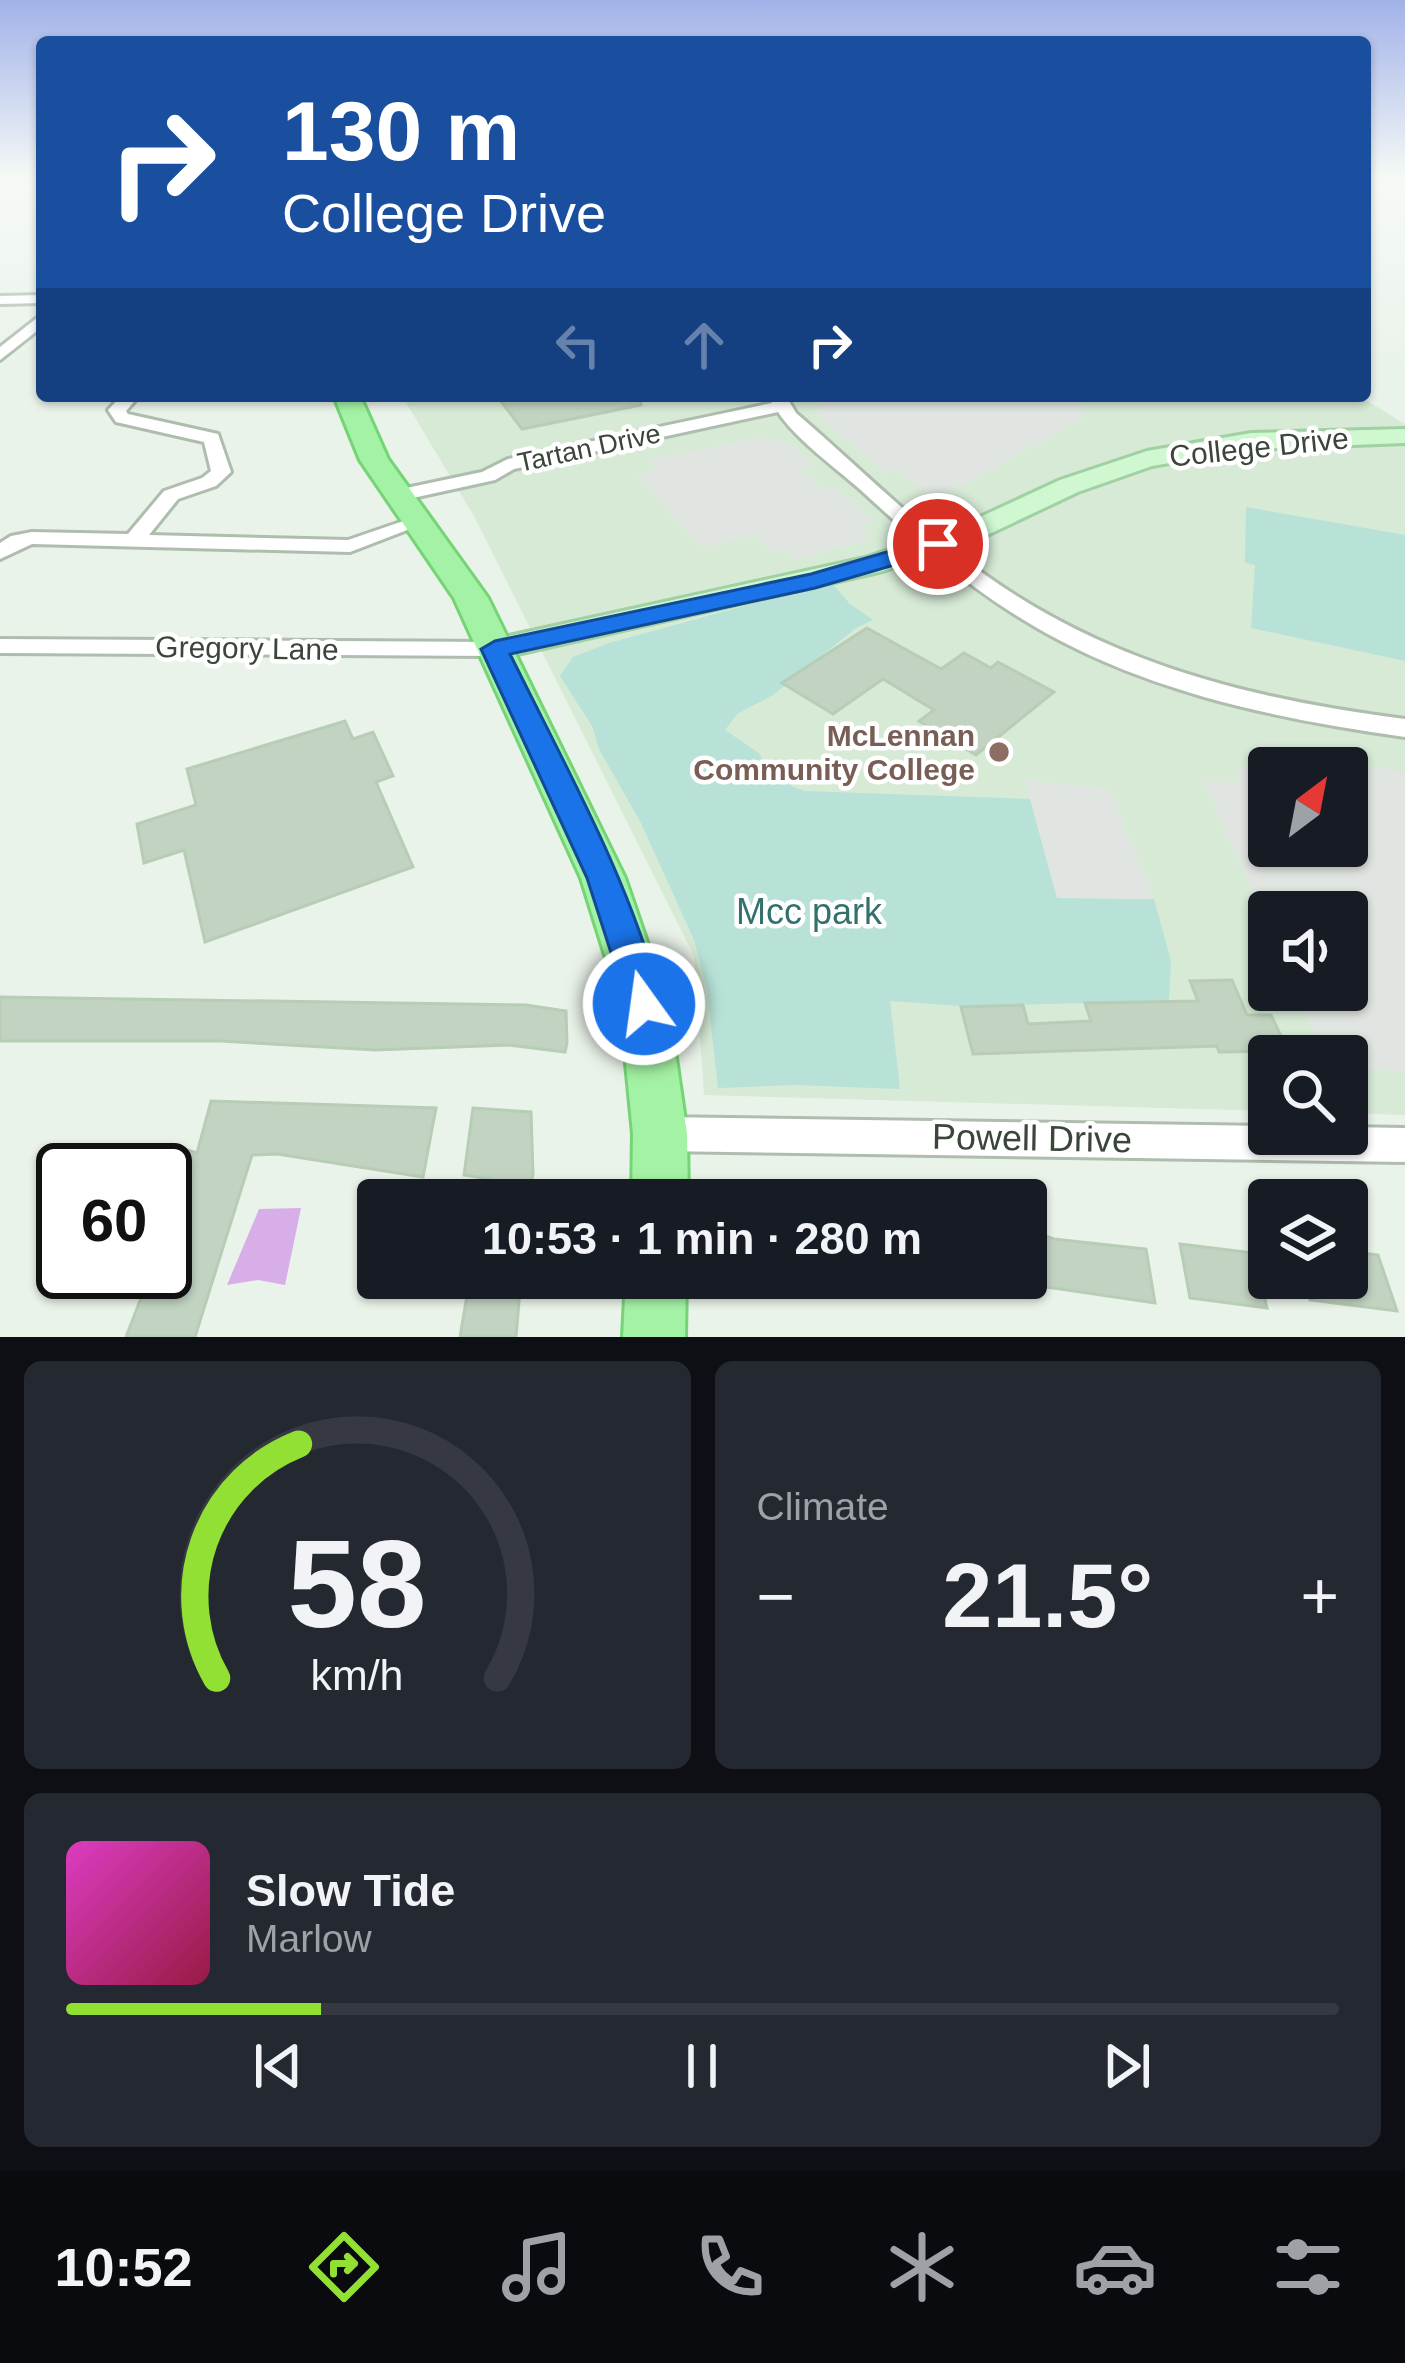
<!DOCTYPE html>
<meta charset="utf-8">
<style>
:root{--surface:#171b24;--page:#242831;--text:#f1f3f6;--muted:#9ea1a6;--line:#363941;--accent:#92e034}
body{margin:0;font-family:Helvetica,sans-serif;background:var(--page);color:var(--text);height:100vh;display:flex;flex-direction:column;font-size:45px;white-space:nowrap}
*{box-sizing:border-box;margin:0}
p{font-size:39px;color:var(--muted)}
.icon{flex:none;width:66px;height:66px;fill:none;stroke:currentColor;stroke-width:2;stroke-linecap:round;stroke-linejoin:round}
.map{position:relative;height:1337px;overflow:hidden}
.sheet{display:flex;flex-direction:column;gap:24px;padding:24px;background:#0d0f14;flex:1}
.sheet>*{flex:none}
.banner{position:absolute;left:36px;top:36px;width:1335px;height:366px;border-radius:12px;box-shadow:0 3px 9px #0004;background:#1a4fa0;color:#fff;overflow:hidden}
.needle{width:78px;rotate:32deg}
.buttons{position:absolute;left:1248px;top:747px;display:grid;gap:24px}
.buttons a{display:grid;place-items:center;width:120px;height:120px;border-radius:12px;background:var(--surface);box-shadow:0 3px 9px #0004;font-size:60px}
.speed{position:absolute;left:36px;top:1143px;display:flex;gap:24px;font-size:60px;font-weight:700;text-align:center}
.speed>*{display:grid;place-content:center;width:156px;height:156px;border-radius:50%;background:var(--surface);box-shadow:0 3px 9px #0004;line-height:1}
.speed .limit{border:6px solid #111;border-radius:18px;background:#fff;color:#111}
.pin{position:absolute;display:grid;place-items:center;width:102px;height:102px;color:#fff;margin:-51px;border:6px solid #fff;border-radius:50%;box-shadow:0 3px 12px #0007}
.me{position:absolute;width:132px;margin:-66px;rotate:346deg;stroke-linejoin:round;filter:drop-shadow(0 0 9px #0008)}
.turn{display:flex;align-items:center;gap:42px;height:252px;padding:0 48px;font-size:54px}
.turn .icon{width:156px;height:156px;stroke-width:2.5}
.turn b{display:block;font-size:84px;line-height:102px}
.lanes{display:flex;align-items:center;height:114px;padding:0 48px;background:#0003;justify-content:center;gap:60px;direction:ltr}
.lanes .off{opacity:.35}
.big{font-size:90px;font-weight:800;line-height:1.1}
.sheet .widget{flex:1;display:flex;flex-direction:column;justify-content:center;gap:18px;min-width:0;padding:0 42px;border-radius:18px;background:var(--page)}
.sheet .dial{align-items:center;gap:0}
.dial svg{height:312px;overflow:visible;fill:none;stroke:var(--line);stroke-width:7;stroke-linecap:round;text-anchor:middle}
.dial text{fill:var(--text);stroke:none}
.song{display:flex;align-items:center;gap:36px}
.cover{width:144px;height:144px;border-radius:18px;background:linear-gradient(135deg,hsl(310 70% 55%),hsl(340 70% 35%))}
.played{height:12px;border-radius:6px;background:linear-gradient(90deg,var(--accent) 20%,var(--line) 20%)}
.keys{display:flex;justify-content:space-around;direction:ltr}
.heat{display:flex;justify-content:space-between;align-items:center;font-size:66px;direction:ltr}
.sheet .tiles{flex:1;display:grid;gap:24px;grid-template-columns:1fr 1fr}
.widget:last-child{grid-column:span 2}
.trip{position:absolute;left:357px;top:1179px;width:690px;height:120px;border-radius:12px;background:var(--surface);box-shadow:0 3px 9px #0004;font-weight:800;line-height:120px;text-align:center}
.menu{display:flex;height:192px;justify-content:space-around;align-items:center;background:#090b0e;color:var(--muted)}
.menu .icon{width:84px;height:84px}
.menu .active{color:var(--accent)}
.menu b{font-size:54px;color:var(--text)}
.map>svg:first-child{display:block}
.education{fill:#d6ead6;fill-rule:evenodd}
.green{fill:#b8e2d8}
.parking{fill:#e1e5e1}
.water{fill:#d7aee8}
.building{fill:#c2d3c1;stroke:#b7cdb5;stroke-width:3}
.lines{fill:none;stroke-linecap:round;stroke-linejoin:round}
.street-casing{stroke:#aebdad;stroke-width:6}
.secondary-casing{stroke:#a1d0a3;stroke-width:6}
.primary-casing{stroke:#75d576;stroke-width:6}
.street{fill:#fff;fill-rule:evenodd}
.secondary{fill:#cff8d1;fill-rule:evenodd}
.primary{fill:#a4f2a5;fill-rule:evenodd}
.route{fill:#1a73e8;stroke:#114b97;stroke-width:3}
.education-dot{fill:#8d6e63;stroke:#fff;stroke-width:4.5}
.labels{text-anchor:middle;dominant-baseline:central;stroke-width:9;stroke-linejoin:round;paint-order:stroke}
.far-street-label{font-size:27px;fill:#3a4639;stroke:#fff}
.street-label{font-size:30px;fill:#3a4639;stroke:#fff}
.education-label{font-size:30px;font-weight:bold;fill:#785e54;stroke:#fff;text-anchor:end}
.near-park-label{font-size:36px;fill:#33716c;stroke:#fff}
.near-street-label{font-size:36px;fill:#3a4639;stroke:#fff}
</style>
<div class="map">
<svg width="1405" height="1337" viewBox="0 0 1405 1337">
<rect width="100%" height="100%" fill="#eaf3ea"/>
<path class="education" d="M402 396H1359L1405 424V1115L1347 1113V1056H1269V1111L704 1095 694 956 475 518ZM1269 768H1347V846H1269ZM1269 912H1347V990H1269Z"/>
<path class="green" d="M1246 507 1405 535V661L1251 628 1255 565 1245 563Z
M831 582 850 604 873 620 856 628 773 695 737 714 725 730 759 753 775 780 805 791 1030 799 1057 898 1154 899 1171 961 1169 1001 961 1006 890 1001 900 1089 796 1085 718 1088 707 989 694 940 641 823 599 749 592 726 560 676 573 657 609 643Z"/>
<path class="parking" d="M813 396H1069L1086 407 1078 410 1088 415 967 483 927 494 899 471 886 473 812 411 825 407Z
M766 437 774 443 787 441 812 464 799 468 823 490 837 488 873 521 860 527 869 539 797 559 785 549 772 551 756 534 701 548 637 474 655 470 651 460Z
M1258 743 1345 762 1346 768H1269V846H1347V770L1357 775 1370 766 1405 773V1071L1362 1069 1351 1056 1323 1055 1295 990H1347V912H1269V931L1204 781 1236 783 1240 768 1260 754Z
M1025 780 1110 789 1154 899 1057 898Z"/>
<path class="water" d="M301 1208 285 1285 258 1280 227 1285 259 1209Z"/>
<path class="building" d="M497 396H640L641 405 522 429Z
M867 628 941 669 964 653 991 668 998 662 1054 692 976 755 919 721 934 710 883 679 833 714 782 683Z
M345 721 353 739 373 732 393 776 376 782 413 867 205 942 184 850 144 863 137 824 196 805 187 769Z
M1232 980 1247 1015H1271L1288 1051 1219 1052 1217 1046 973 1054 961 1007 1023 1005 1028 1024 1091 1021 1085 1003 1198 1001 1190 981Z
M0 997 526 1005 566 1011 567 1043 565 1052 509 1045 375 1050 220 1041H0Z
M211 1101 436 1108 423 1177 277 1154 252 1155 195 1337H126L151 1272H165V1241L190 1169 167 1173 184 1149 197 1153Z
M473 1108 531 1112 533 1174 528 1200H485L489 1179 464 1175Z
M1026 1230 1054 1239 1146 1249 1155 1303 1026 1284Z
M1180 1244 1254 1253 1267 1308 1190 1298Z
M1347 1251 1378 1255 1397 1311 1310 1300 1304 1278H1347Z
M470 1278H521L516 1337H460Z"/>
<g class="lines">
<defs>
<path id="street" d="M42 295V303L0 304V296Z
M42 314V327L0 360V347Z
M121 396H139L126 411 128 414 218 434 231 472 216 486 178 499 149 535 348 540 418 516 428 522 350 552 32 544 0 559V543L11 536 32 532 128 534 164 491 202 478 211 471 204 442 116 422 108 410Z
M768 396H786L796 413C858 466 917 526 984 574 1110 664 1254 700 1405 719V737C1270 718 1131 689 1014 614 960 580 912 537 864 493 839 470 796 440 778 412L514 469 495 480 399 501 389 495 392 491 482 472 508 459 772 403Z
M0 639 495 642 507 649 495 656 0 653Z
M660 1117 1269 1126V1134H1347V1127L1405 1128V1162L660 1151 647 1146 642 1134 647 1122Z"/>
<path id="secondary" d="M1405 429V443L1251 449 1152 466 1078 492 985 536 883 571 495 659 479 649 495 639 865 558 965 524 1060 480 1147 451 1251 433Z"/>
<path id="primary" d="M334 396H360L388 459 488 598 625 878 668 1003 687 1134 688 1200H632L633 1134 620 1003 581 878 454 598 360 460Z
M626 1278H686L685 1337H623Z"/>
</defs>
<use href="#street" class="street-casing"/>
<use href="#secondary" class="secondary-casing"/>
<use href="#primary" class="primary-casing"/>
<use href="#street" class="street"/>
<use href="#secondary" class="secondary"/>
<use href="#primary" class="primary"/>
</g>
<linearGradient id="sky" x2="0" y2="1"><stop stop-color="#a1b2e8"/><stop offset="0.49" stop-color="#f6faf6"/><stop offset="1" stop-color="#f6faf6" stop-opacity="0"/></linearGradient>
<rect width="1405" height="366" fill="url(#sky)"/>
<path class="route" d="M938 537 950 544 946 550 815 588 510 654C566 768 630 880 662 1004L657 1015 644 1019 631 1015 587 878 481 649 495 641 811 574Z"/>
<circle class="education-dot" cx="999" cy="752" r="12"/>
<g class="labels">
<g class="far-street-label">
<text transform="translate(589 448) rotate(-12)">Tartan Drive</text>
</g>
<g class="street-label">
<text transform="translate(1259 447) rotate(-6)">College Drive</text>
<text transform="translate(247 648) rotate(1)">Gregory Lane</text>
</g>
<g class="education-label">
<text x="975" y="735">McLennan<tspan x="975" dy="34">Community College</tspan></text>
</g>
<g class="near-park-label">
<text x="809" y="911">Mcc park</text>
</g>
<g class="near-street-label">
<text transform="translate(1032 1138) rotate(1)">Powell Drive</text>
</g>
</g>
</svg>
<div class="buttons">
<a><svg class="needle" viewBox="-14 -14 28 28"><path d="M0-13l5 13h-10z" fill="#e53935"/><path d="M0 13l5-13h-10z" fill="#9ea1a6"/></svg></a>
<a><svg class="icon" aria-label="sound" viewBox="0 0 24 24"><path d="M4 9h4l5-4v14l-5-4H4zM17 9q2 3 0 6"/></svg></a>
<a><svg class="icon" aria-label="search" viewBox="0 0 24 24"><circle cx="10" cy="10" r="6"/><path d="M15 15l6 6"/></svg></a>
<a><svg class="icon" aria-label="layers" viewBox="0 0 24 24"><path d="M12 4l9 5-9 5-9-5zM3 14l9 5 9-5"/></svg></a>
</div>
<div class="speed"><div class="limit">60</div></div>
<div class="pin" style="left:938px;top:544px;background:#d93025"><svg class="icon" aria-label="arrive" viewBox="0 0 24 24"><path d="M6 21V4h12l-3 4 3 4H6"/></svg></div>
<svg class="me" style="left:644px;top:1004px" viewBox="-20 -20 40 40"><circle r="17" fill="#1a73e8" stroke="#fff" stroke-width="3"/><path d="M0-11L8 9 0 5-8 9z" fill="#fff"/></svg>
<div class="trip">10:53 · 1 min · 280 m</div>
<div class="banner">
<div class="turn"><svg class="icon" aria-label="right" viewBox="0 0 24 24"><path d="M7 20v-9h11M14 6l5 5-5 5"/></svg><div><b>130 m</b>College Drive</div></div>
<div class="lanes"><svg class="icon off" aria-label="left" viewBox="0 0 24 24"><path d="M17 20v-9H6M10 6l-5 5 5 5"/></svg><svg class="icon off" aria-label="ahead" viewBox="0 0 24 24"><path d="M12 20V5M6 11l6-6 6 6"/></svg><svg class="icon" aria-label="right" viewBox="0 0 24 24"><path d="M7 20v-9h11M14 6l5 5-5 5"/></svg></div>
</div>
</div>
<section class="sheet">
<div class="tiles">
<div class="widget dial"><svg viewBox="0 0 100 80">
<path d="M14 69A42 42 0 1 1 86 69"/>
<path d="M14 69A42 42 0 0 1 35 9" stroke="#92e034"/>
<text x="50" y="56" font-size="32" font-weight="700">58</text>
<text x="50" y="72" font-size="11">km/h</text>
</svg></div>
<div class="widget"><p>Climate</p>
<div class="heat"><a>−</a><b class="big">21.5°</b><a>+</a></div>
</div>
<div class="widget">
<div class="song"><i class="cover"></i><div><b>Slow Tide</b><p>Marlow</p></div></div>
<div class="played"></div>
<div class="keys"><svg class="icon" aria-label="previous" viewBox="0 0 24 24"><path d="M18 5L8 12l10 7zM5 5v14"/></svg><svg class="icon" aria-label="pause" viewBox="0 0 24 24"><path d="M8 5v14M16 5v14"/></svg><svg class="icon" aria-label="next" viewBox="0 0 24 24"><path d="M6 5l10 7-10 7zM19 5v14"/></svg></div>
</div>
</div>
</section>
<nav class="menu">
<b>10:52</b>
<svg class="icon active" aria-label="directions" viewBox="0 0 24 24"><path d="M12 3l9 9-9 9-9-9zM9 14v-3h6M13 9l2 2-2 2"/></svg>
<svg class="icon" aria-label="music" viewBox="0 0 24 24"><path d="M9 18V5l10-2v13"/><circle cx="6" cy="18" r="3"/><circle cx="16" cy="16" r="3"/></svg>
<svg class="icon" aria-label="phone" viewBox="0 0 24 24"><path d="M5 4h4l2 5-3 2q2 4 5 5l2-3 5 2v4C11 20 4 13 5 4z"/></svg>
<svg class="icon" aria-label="climate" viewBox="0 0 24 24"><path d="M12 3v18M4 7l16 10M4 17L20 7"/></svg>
<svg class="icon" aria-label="car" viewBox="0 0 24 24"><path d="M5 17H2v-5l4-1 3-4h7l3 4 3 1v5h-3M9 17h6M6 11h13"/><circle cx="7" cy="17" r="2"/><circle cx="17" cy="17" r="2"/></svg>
<svg class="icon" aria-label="filters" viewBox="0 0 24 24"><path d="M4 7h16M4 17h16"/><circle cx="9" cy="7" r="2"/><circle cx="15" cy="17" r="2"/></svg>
</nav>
